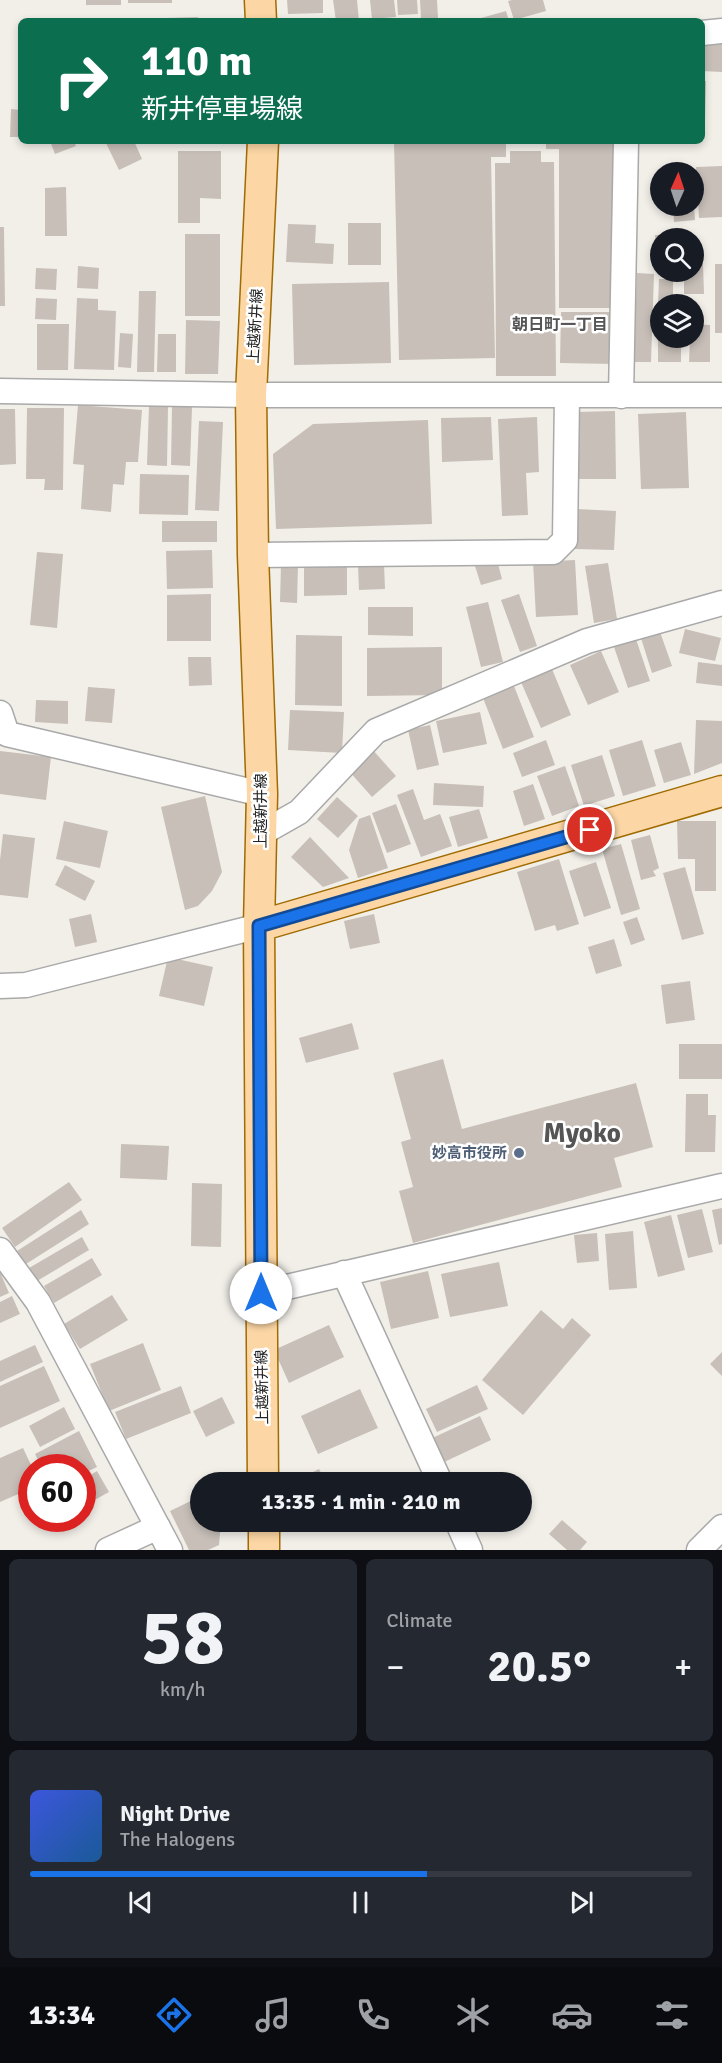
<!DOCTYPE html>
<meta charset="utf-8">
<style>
:root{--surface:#171b24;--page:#242831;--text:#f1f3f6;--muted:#9ea1a6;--line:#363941;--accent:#1a73e8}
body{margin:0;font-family:Signika,"Noto Sans JP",sans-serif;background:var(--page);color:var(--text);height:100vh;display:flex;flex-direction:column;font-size:22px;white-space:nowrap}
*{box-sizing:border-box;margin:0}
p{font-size:20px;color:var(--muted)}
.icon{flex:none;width:33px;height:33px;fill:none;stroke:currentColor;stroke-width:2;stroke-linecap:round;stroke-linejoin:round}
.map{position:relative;height:1550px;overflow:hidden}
.side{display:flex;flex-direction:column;gap:9px;padding:9px;background:#0d0f14;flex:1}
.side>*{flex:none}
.hud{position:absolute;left:18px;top:18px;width:687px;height:126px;border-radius:9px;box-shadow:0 3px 9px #0003;background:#0b6e4f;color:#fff;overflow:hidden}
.needle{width:39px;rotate:3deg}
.controls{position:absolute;left:650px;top:162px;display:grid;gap:12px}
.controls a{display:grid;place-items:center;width:54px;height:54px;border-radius:50%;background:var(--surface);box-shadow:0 3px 9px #0003;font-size:30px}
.speed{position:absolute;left:18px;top:1454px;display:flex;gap:12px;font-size:30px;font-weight:700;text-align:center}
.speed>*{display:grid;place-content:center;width:78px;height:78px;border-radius:50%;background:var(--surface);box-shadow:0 3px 9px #0003;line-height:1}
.speed .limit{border:9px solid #d22;background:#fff;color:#111}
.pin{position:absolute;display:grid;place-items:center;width:51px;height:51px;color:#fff;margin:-26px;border:3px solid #fff;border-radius:50%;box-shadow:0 2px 6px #0007}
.me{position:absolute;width:66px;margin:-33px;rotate:0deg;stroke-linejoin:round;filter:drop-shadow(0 0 4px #0008)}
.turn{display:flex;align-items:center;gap:21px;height:126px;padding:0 24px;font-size:27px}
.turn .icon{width:78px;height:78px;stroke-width:2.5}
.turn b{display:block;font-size:42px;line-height:51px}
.big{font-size:45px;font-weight:800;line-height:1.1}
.side .card{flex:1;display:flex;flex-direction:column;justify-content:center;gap:9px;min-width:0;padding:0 21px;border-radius:9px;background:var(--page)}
.side .dial{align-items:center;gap:0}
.dial b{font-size:78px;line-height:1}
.song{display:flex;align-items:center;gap:18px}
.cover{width:72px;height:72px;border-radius:9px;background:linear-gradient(135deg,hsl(230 70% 55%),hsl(210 70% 35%))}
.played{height:6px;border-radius:3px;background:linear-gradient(90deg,var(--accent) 60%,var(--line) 60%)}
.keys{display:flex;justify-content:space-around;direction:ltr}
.heat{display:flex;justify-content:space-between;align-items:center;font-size:33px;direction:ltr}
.side .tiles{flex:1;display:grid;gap:9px;grid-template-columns:1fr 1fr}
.card:last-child{grid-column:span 2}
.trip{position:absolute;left:190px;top:1472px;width:342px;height:60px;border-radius:30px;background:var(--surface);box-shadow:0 3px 9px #0003;font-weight:800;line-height:60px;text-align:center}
.tabs{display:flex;height:96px;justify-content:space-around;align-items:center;background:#090b0e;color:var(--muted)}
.tabs .icon{width:42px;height:42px}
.tabs .on{color:var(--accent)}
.tabs b{font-size:27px;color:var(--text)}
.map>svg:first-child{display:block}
.building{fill:#c7bfb8}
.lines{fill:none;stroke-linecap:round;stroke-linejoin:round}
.minor-casing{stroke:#a9a9a9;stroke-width:27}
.major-casing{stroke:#a06b00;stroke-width:33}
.minor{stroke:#fff;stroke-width:24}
.major{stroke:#fcd6a4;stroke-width:30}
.route-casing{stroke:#114b97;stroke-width:15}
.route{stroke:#1a73e8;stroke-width:10}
.service-dot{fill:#5c6f8a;stroke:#fff;stroke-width:2}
.labels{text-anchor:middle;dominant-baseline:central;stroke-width:5;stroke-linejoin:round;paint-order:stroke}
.street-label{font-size:15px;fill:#222;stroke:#fff}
.service-label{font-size:15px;font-weight:bold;fill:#4e5e75;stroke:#fff;text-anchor:end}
.neighbourhood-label{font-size:16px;font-weight:bold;fill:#555;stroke:#fff}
.town-label{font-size:27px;font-weight:bold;fill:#555;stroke:#fff}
</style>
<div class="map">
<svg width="722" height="1550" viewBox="0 0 722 1550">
<rect width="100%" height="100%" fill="#f2efe9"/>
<path class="building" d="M86 0H121V5H86Z
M128 0H172V3H128Z
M287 0H323V13L288 14Z
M333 0H357L359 21H336Z
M370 0H394L396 17 372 19Z
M397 0H417L418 14 398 15Z
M420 0H437L438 18 421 19Z
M512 0H543L546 11 514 20 508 1Z
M506 11 509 21H474V20Z
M198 17 199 21H134L133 19Z
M702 43H722V72L702 71Z
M702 81H706L705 119H702Z
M11 109 21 110V137H10Z
M50 141H74L76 146 55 154Z
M105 141H134L142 159 119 170Z
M182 141H217L216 144 182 143Z
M506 141V157H491L495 358 399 360 394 142Z
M546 141H617V308H559V149H546Z
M178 151H221V199L200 198V223H178Z
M510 151H541V162H554L556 376H496L495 163H510Z
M690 166 691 172H670L669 168Z
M722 166V217L699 218 696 167Z
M66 187 67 236H45V188Z
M673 206H694L695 220 674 222Z
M348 223H381V265H348Z
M288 224 316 225 315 243 334 244 333 264 286 262Z
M0 227H4L5 306H0Z
M185 234H220V316H185Z
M655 235H675V238H660V266H656Z
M693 263H703L704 294H684V272H693Z
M715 264H722V333H715Z
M78 266 99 268 98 289 77 288Z
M36 268 57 269 56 290 35 289Z
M637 273 654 274 651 362H634Z
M659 279H673V298H688L687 304H658Z
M389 282 391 363 294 365 292 284Z
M139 291H156L154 372H137Z
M36 298 57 299 56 320 35 319Z
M77 298 98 299V310L116 311 114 370 74 369Z
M561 312H614V364L560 363Z
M186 320 220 321 218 374H185Z
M37 324H69L68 370H37Z
M693 324 710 325V362H689L690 338H693Z
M120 333 133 334 131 368 118 367Z
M158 334H176V372H157Z
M658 338H681V362H658Z
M78 405 142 410 138 462H126L124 485 113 484 111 512 81 509 84 465 73 464Z
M149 406 168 407 167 466 147 465Z
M172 406 192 407 190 466 171 465Z
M27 408H64L63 490H44L45 479H26Z
M0 409H15L16 464 0 465Z
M615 411 616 479H577L576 412Z
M686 412 689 488 641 489 638 414Z
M491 417 493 460 442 462 441 418Z
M537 417 539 472 526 473 528 515 502 516 498 419Z
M428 420 432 524 276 529 273 454 313 424Z
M199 421 223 422 219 511 195 510Z
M140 474 189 475 188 515 139 514Z
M577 509 616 511 614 550 575 549Z
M162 521H217V542H162Z
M212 550 213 588 167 589 166 551Z
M37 552 63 554 57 628 30 625Z
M497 560 502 579 481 585 475 566Z
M575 560 578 615 536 617 533 562Z
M608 563 617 619 594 623 585 566Z
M281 564H298L297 603 280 602Z
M384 564 385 589 359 590 358 565Z
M304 565H347V595L304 596Z
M211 594V641H167V595Z
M519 594 537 646 520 652 501 600Z
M488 602 503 662 481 667 466 607Z
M368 607H413V636L368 635Z
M659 629 672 666 652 673 640 635Z
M685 629 721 638 715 661 679 653Z
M296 635 342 636V706L295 705Z
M635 636 650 681 628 688 613 644Z
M442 647V695L367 696V648Z
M601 651 619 692 588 705 570 665Z
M188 657H211L212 685 189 686Z
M698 662 722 665V686L696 683Z
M552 669 571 715 541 728 521 682Z
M514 686 534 737 503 749 483 698Z
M88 687 115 689 112 723 85 721Z
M36 700 68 701V724L35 722Z
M290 710 344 712 342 753 288 750Z
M480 712 487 744 443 753 436 721Z
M696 720 722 721V763L694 774Z
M430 725 439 765 417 770 408 730Z
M546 740 555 765 522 777 513 753Z
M642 740 656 786 623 796 609 750Z
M681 742 691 775 664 783 654 750Z
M372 749 396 776 372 797 348 770Z
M0 751 51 757 46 800 0 794Z
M602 755 615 796 584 806 571 765Z
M565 766 579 806 552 816 537 776Z
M434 783 484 786 483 807 433 805Z
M533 784 545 819 524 826 513 791Z
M413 789 424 820 440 814 452 846 421 857 397 795Z
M205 796 222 872 212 891 198 906 185 910 161 807Z
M337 797 358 816 338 838 317 819Z
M396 804 411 844 387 853 372 813Z
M479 809 488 838 458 847 449 817Z
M370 815 388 868 358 878 349 850 359 819Z
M64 821 108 831 100 868 56 859Z
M677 821H716V891H695V859H678Z
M3 834 35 838 28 898 0 895V860Z
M650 835 659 868 653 871 656 876 641 880 631 840Z
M310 837 349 878 323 887 291 857Z
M621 844 640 909 621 915 602 849Z
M559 859 579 924 557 931 555 925 535 931 517 872Z
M596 862 611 908 584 917 569 871Z
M65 865 95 881 85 901 55 885Z
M685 867 704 934 682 940 663 873Z
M91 914 97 942 75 947 69 919Z
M374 914 380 943 350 949 344 921Z
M637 917 645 940 631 945 623 922Z
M614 939 622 966 596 974 588 947Z
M168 957 213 967 204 1006 159 996Z
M690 981 695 1020 666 1024 661 985Z
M352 1023 359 1049 306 1063 299 1038Z
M679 1044H722V1079H679Z
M443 1059 462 1129 636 1083 653 1147 614 1158 622 1187 413 1243 399 1191 413 1187 401 1142 411 1139 393 1073Z
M686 1094H708V1115H716L715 1152H685Z
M121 1144 169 1146 167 1180 120 1178Z
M69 1182 82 1200 15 1247 2 1228Z
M192 1183 222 1184 221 1247 191 1246Z
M722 1208V1244L719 1245 712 1210Z
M702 1209 713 1252 688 1258 677 1215Z
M81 1210 89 1224 26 1264 17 1251Z
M671 1215 685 1270 658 1277 644 1222Z
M633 1231 637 1288 609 1290 605 1234Z
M597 1233 599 1261 577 1263 574 1235Z
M82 1237 89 1250 37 1281 29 1268Z
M92 1258 102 1275 54 1303 44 1286Z
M499 1262 508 1306 450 1317 441 1274Z
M428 1271 439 1318 391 1329 380 1282Z
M0 1272 9 1293 0 1297Z
M112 1295 128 1320 80 1349 64 1324Z
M12 1296 20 1314 0 1323V1302Z
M541 1310 563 1329 572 1318 591 1335 523 1415 482 1380Z
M329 1325 344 1357 289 1383 274 1350Z
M143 1343 161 1390 109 1411 90 1364Z
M35 1345 43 1362 0 1382V1361Z
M722 1352V1376L710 1364Z
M44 1366 60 1401 0 1428V1386Z
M477 1385 488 1409 437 1432 426 1409Z
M181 1386 191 1413 126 1439 115 1412Z
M360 1389 378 1428 318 1454 301 1416Z
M222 1397 235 1423 206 1437 193 1411Z
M64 1407 75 1429 40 1447 29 1426Z
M480 1416 491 1440 440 1464 428 1440Z
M79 1431 97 1467 82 1474V1467H42L35 1454Z
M23 1448 32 1467V1488L0 1502V1458Z
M319 1469 326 1482H293Z
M97 1471 109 1492 82 1507V1480Z
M201 1496V1521H221L219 1545 208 1550H189L170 1511Z
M562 1520 587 1542 580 1550H567L549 1534Z"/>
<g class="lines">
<defs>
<path id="minor" d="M702 33 722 31
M0 391 251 395H722
M621 396 626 141
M253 555 553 552 565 540 567 396
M0 713 7 734 262 794
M262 833 299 812 376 731 587 641 722 603
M0 986 26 985 259 926
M0 1250 38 1302 170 1550
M344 1273 440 1482
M261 1293 722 1186
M457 1521 470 1550
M108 1550 158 1527
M699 1550 722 1527"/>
<path id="major" d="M260 0 261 21
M259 926 722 791
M263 1482 259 926 262 794 253 555 251 395 263 141
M264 1521V1550"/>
</defs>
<use href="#minor" class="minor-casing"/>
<use href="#major" class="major-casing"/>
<use href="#minor" class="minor"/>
<use href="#major" class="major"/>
</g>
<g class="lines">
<defs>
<path id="route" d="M261 1293 259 926 590 830"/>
</defs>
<use href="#route" class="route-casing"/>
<use href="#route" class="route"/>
</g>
<circle class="service-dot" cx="519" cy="1153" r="6"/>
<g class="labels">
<g class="street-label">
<text transform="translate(255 326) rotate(-87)">上越新井線</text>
<text transform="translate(261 811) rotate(-90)">上越新井線</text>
<text transform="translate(262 1387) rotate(-91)">上越新井線</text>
</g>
<g class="service-label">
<text x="507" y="1153">妙高市役所</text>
</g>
<g class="neighbourhood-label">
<text x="560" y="325">朝日町一丁目</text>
</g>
<g class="town-label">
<text x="582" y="1133">Myoko</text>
</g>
</g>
</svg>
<div class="controls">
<a><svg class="needle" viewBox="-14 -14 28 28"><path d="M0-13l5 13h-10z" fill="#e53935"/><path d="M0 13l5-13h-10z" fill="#9ea1a6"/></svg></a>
<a><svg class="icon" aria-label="search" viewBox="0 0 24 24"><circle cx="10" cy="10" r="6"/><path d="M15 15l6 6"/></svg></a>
<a><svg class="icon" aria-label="layers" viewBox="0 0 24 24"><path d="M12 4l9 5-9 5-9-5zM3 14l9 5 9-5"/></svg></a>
</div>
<div class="speed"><div class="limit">60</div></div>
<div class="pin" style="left:590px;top:830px;background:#d93025"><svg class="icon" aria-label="arrive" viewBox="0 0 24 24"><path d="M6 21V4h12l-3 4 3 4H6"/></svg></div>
<svg class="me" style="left:261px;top:1293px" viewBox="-20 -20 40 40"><circle r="19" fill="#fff"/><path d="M0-13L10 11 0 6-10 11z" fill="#1a73e8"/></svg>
<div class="trip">13:35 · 1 min · 210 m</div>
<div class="hud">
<div class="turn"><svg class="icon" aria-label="right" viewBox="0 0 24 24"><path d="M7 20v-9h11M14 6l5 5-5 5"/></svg><div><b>110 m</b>新井停車場線</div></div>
</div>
</div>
<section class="side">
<div class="tiles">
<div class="card dial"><b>58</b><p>km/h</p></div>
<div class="card"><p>Climate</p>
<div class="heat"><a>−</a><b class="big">20.5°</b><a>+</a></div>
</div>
<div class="card">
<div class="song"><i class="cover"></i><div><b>Night Drive</b><p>The Halogens</p></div></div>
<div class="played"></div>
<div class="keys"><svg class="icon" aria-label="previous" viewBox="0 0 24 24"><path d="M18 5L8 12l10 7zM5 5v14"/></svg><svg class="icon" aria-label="pause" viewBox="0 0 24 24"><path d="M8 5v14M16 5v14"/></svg><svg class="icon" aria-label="next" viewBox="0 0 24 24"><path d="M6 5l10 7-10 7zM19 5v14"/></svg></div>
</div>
</div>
</section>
<nav class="tabs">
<b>13:34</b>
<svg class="icon on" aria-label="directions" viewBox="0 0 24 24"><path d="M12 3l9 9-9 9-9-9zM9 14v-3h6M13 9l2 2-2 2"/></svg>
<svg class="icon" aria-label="music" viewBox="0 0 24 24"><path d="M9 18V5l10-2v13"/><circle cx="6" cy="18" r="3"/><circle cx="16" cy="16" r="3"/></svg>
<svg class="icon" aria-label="phone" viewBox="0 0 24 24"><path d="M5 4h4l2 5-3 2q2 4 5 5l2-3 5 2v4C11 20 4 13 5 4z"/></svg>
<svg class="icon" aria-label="climate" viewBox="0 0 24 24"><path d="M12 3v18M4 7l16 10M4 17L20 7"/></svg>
<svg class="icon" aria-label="car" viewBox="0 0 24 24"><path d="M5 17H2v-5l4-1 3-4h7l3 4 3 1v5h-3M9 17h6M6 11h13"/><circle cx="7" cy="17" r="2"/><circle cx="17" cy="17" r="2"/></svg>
<svg class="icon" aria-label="filters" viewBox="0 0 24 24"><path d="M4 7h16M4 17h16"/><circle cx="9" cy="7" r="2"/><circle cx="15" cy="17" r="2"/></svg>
</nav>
